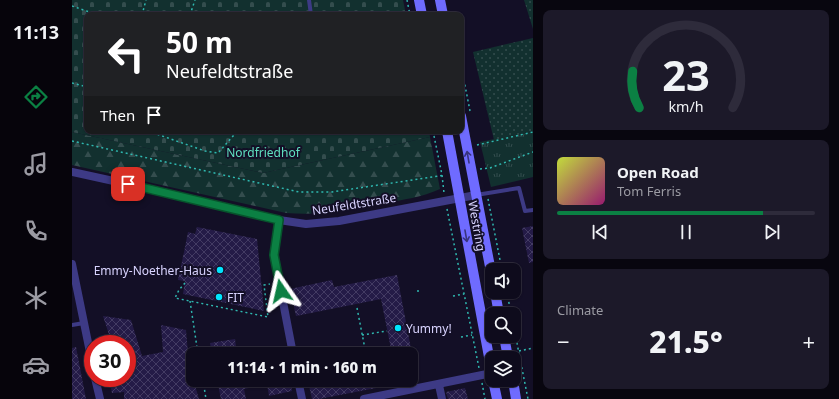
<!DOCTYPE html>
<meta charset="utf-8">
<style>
:root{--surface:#0e0b1c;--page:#1c1929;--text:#f1f3f6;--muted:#9b9ba3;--line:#2e2b3b;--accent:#0b8043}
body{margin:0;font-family:"Noto Sans",sans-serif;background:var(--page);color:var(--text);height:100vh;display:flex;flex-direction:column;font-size:15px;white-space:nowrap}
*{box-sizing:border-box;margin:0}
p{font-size:13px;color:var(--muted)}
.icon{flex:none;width:22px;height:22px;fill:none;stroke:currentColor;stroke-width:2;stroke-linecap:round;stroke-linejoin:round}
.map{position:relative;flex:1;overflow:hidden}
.details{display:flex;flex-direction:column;gap:10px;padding:10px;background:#08060f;width:306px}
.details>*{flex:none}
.top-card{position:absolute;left:12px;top:12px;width:380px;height:122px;border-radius:8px;box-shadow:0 1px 3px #0004,0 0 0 1px var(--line);background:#202124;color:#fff;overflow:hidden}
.fabs{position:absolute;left:413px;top:263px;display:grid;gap:8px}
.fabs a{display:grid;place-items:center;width:36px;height:36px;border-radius:8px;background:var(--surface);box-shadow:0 1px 3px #0004,0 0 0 1px var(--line);font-size:20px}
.speed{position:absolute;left:12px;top:335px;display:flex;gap:8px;font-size:20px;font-weight:700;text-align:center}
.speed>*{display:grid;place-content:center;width:52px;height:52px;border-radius:50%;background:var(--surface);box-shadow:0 1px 3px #0004,0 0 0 1px var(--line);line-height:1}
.speed .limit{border:6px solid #d22;background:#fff;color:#111}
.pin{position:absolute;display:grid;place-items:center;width:34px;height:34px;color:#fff;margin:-17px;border-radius:8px;box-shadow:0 2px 6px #0006}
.me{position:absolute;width:44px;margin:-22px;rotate:349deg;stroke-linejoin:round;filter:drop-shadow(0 0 3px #0008)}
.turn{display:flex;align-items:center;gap:14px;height:84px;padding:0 16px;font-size:18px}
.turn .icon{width:52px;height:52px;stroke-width:2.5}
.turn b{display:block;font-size:28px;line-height:34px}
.then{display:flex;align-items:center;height:38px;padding:0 16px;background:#0003;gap:8px;font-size:15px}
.big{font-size:30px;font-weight:800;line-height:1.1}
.details .card{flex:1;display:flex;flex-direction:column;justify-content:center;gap:6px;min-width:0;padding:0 14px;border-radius:8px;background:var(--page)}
.details .dial{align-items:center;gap:0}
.dial svg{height:104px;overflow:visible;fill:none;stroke:var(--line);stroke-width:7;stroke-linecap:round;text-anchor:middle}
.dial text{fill:var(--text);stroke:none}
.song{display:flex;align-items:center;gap:12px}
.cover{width:48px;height:48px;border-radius:6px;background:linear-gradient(135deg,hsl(70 70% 55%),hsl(320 70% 35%))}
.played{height:4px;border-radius:2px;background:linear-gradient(90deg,var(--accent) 80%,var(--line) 80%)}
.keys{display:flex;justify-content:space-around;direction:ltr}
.heat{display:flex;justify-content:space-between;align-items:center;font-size:22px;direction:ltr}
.trip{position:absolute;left:114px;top:347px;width:232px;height:40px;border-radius:8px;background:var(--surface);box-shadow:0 1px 3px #0004,0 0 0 1px var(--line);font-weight:800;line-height:40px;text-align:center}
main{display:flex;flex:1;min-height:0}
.tabs{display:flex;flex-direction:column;width:72px;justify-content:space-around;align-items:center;background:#06040b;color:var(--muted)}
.tabs .icon{width:28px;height:28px}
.tabs .active{color:var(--accent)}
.tabs b{font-size:18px;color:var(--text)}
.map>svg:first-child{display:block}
.grass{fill:url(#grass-tufts)}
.forest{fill:url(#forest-firs)}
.cemetery{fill:url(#cemetery-stones)}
.garden{fill:url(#garden-dots)}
.building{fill:url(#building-cross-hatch)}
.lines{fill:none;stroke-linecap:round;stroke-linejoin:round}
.path{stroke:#2fb8b0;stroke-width:1.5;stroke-dasharray:2 3;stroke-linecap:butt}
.service{stroke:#3d3a85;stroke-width:4}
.minor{stroke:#3d3a85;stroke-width:8}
.secondary{stroke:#6f6bff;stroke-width:10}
.oneway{stroke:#38347d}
.route-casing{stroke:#07532c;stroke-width:10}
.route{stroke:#0b8043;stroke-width:7}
.poi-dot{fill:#00e5ff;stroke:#130f26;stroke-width:1.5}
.labels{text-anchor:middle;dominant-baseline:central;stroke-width:4;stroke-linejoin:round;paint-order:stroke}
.park-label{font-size:12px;fill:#5fe0c0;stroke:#130f26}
.street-label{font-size:12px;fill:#d9d4ff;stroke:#130f26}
.poi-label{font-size:12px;fill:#d9d4ff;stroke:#130f26;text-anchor:start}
</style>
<main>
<nav class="tabs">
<b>11:13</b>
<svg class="icon active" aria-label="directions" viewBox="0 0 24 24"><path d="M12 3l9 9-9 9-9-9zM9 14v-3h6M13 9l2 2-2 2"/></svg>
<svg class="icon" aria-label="music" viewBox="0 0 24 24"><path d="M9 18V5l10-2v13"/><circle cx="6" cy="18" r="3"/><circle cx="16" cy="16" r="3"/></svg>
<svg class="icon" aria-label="phone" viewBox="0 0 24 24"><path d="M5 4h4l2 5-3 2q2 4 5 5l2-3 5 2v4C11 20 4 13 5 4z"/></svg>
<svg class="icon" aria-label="climate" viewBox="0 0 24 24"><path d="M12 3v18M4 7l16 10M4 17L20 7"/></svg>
<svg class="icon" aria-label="car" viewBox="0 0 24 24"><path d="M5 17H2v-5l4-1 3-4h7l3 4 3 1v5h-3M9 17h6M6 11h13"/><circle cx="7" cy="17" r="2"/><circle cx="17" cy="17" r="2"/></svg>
</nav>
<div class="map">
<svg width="461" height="399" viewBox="0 0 461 399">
<defs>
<pattern id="grass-tufts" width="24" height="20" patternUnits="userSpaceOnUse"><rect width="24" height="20" fill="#12302f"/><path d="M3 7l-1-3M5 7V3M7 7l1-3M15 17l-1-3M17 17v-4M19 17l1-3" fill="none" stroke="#344d4e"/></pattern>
<pattern id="forest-firs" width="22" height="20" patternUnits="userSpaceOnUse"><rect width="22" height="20" fill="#12302f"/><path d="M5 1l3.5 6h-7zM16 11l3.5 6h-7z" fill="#344d4e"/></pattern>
<pattern id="cemetery-stones" width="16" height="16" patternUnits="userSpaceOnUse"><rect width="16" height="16" fill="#12302f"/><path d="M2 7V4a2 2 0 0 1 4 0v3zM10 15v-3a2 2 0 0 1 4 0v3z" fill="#344d4e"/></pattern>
<pattern id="garden-dots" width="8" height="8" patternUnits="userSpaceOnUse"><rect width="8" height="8" fill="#12302f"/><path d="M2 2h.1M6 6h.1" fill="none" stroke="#344d4e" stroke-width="1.8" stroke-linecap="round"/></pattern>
<pattern id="building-cross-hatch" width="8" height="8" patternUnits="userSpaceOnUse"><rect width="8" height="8" fill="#241b47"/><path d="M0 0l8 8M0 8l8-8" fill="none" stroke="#433b63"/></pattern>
</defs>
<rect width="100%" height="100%" fill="#130f26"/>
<path class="grass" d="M461 131V177L419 187 408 142Z"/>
<path class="forest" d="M0 132 191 173 358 137 368 189C350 197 331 200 312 203 276 210 251 216 214 213L0 165Z"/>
<path class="cemetery" d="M0 0H331L334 15H15V131H357L358 137 191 173 0 132Z"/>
<path class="garden" d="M452 0H461V29Z
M461 38V131L422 140 401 52Z"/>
<path class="building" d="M461 226V262L457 263 450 228Z
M125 227 185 239 192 311 111 294 113 281 106 280 112 252 116 232 123 234Z
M325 275 340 354H320L309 299 224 316 218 289 260 280 262 287Z
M31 316 59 320 70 356 91 352 89 325 114 330 117 365 127 399H52V392L40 393 37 378H55V344H40Z
M163 339 165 354H140L138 343Z
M211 346 213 354H190V350Z
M4 347 14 399H0V348Z
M145 380H218L220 391 197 396 195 384 172 389 174 399H149Z
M241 380H325V384L247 399H240L236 381Z
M393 388 396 399H376L374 392Z"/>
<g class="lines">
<path class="path" d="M335 0 338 15
M0 6 26 15
M70 15 74 0
M118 15 123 0
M389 65 398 111
M0 83 15 87
M76 131 133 151 146 153 161 136 170 131
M361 131 370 175 372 193
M0 141 227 192H260L373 175
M405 145 461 132
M408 169 418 168 461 152
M416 199 430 270
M375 209 407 368
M113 283 107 290 103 298 196 317 192 285 198 284
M346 290V292
M435 292 439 314
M381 296 392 294
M118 301 126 354
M285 308 294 354
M442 328 456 399
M290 335 315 331
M389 337 400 335
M447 351 461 348
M117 365H121
M131 380 134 399
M410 383 413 399"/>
<path class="service" d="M237 0 239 15
M404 195 447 188 453 211 461 210
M0 325 12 323"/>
<path class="minor" d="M0 172 69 187 207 220 234 224 267 221 404 195
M207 220 202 255 221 354
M0 264 21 367
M23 378 28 399
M226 380 230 399
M367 385 370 399
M292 399 420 373"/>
<path class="secondary" d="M347 0 350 15
M368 0 371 15
M389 116 420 277
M375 131 420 373
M423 292 427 314
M432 336 436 358
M421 380 425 399
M441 380 444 399"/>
</g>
<defs><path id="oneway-shaft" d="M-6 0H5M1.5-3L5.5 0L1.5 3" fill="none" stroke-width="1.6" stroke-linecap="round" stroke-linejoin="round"/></defs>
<g class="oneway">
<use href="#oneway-shaft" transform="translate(396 157) rotate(-100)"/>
<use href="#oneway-shaft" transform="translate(394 236) rotate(80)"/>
</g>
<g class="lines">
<defs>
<path id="route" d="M56 184 207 220 202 255 209 291"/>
</defs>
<use href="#route" class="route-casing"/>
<use href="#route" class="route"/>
</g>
<g class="poi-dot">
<circle cx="148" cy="270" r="4"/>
<circle cx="147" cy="297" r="4"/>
<circle cx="326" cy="328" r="4"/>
</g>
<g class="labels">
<g class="park-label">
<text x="191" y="152">Nordfriedhof</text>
</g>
<g class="street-label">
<text transform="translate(282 204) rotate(-9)">Neufeldtstraße</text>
<text transform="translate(405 226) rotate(80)">Westring</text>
</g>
<g class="poi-label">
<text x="140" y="270" text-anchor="end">Emmy-Noether-Haus</text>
<text x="155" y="297">FIT</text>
<text x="334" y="328">Yummy!</text>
</g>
</g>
</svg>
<div class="fabs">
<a><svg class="icon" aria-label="sound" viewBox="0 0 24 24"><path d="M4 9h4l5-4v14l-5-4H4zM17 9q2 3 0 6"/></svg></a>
<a><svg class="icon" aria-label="search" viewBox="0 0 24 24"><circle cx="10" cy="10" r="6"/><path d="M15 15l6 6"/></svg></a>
<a><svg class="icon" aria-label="layers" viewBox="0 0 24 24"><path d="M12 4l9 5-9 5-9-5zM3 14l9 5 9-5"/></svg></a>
</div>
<div class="speed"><div class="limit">30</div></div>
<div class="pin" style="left:56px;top:184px;background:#d93025"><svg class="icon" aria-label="arrive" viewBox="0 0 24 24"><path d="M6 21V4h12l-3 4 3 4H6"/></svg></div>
<svg class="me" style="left:209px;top:291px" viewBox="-20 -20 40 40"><path d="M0-17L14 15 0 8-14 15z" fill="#0b8043" stroke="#fff" stroke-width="4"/></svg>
<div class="trip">11:14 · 1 min · 160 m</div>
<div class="top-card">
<div class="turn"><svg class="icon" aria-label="left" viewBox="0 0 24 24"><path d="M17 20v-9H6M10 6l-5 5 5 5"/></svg><div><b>50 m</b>Neufeldtstraße</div></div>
<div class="then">Then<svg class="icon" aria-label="arrive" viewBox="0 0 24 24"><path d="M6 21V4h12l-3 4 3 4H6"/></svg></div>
</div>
</div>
<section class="details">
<div class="card dial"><svg viewBox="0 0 100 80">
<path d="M14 69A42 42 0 1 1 86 69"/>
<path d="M14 69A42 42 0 0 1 9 41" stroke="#0b8043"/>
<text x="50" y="56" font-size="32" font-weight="700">23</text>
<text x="50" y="72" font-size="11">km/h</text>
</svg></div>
<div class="card">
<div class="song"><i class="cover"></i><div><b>Open Road</b><p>Tom Ferris</p></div></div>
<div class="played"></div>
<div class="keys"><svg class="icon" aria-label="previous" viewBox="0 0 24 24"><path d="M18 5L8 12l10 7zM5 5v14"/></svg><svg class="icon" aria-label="pause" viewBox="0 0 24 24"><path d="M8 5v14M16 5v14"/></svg><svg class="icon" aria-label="next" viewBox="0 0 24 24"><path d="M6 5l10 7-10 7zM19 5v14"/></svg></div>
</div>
<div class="card"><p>Climate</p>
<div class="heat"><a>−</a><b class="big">21.5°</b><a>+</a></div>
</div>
</section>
</main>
